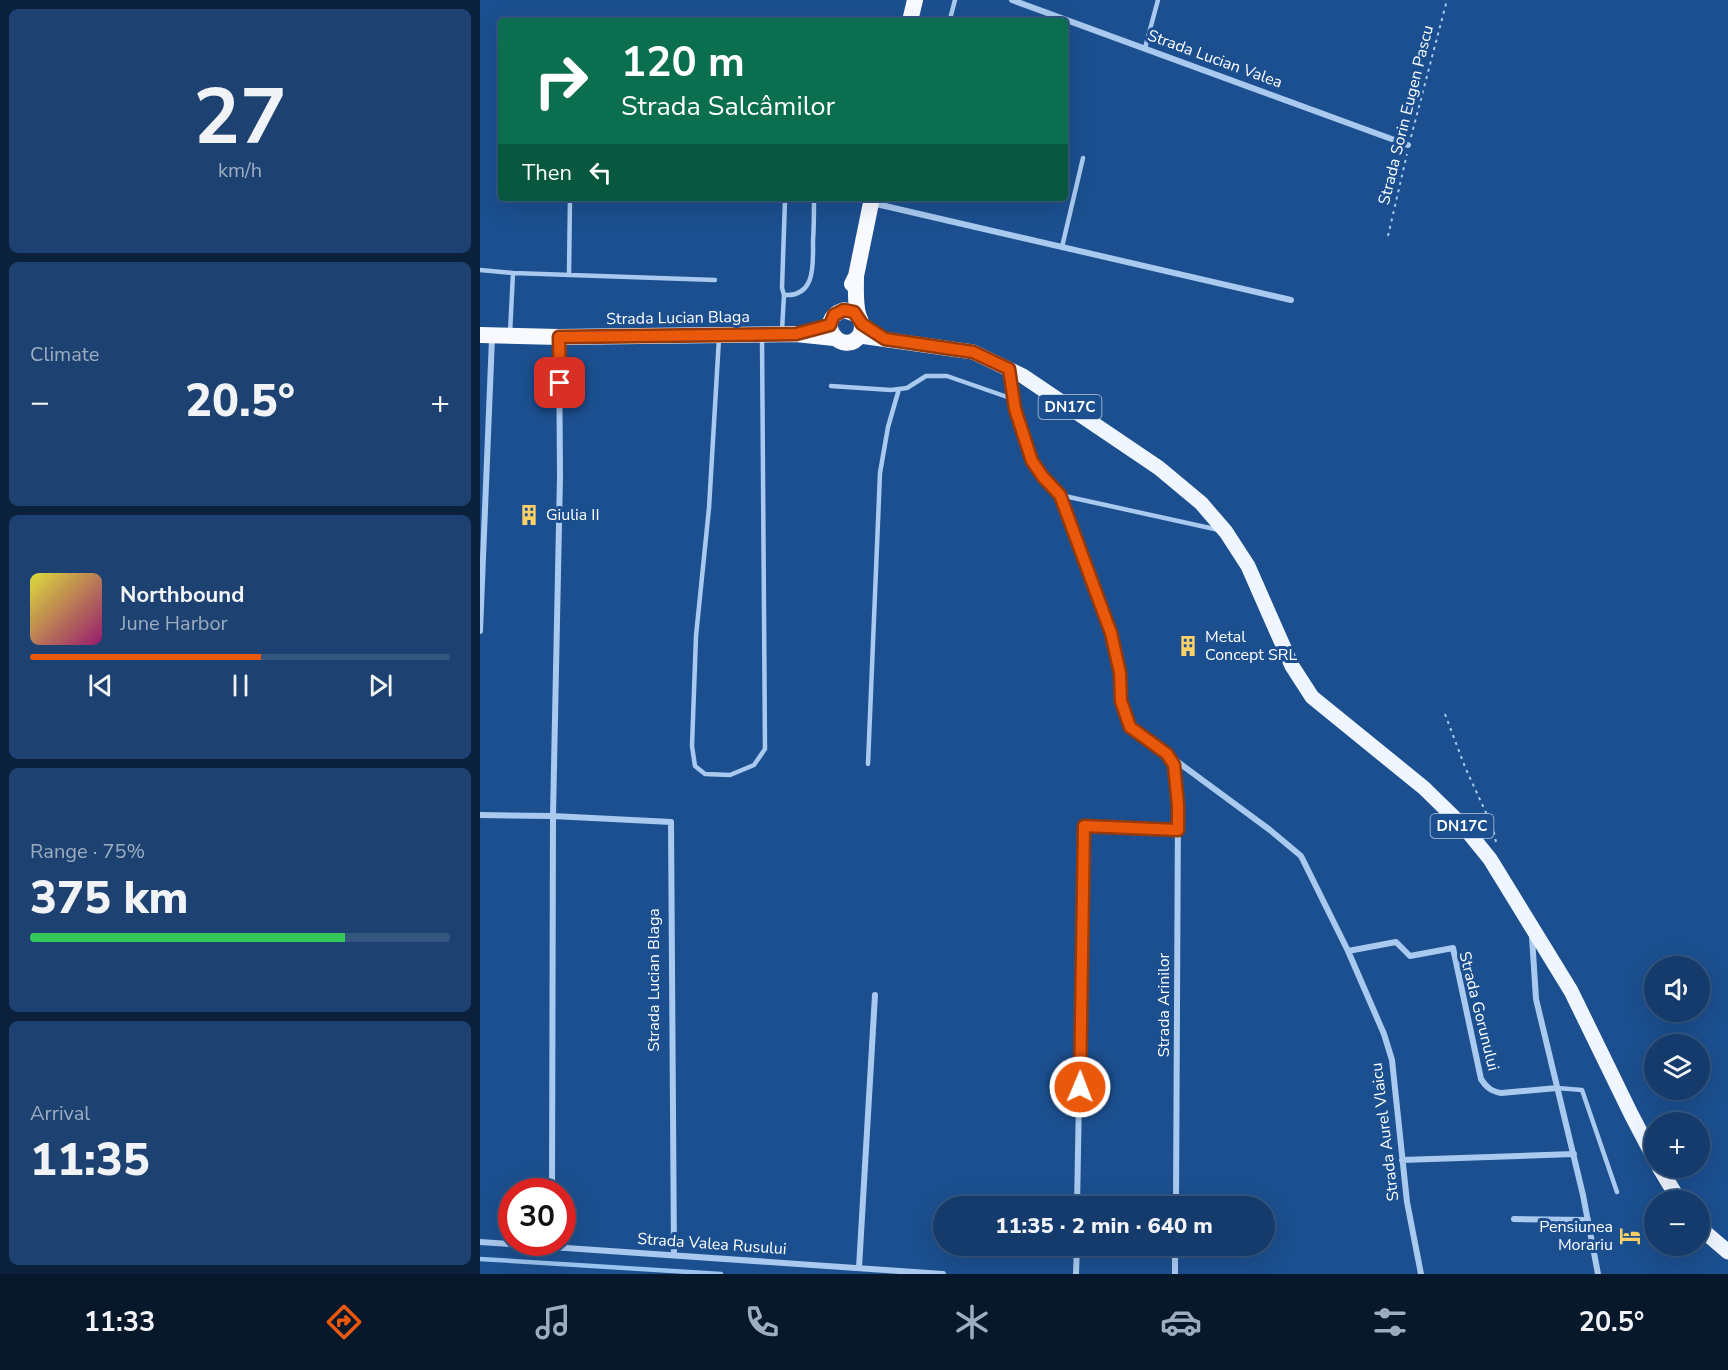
<!DOCTYPE html>
<meta charset="utf-8">
<style>
:root{--surface:#143b6b;--page:#1d4271;--text:#f1f3f6;--muted:#9dadc1;--line:#33557e;--accent:#ea580c}
body{margin:0;font-family:"Nunito Sans",sans-serif;background:var(--page);color:var(--text);height:100vh;display:flex;flex-direction:column;font-size:22px;white-space:nowrap}
*{box-sizing:border-box;margin:0}
p{font-size:20px;color:var(--muted)}
.icon{flex:none;width:33px;height:33px;fill:none;stroke:currentColor;stroke-width:2;stroke-linecap:round;stroke-linejoin:round}
.map{position:relative;flex:1;overflow:hidden}
.drawer{display:flex;flex-direction:column;gap:9px;padding:9px;background:#0b203b;width:480px}
.drawer>*{flex:none}
.hud{position:absolute;left:18px;top:18px;width:570px;height:183px;border-radius:6px;box-shadow:0 6px 24px #0002,0 0 0 2px var(--line);background:#0b6e4f;color:#fff;overflow:hidden}
.buttons{position:absolute;left:1164px;top:956px;display:grid;gap:12px}
.buttons a{display:grid;place-items:center;width:66px;height:66px;border-radius:50%;background:var(--surface);box-shadow:0 6px 24px #0002,0 0 0 2px var(--line);font-size:30px}
.speed{position:absolute;left:18px;top:1178px;display:flex;gap:12px;font-size:30px;font-weight:700;text-align:center}
.speed>*{display:grid;place-content:center;width:78px;height:78px;border-radius:50%;background:var(--surface);box-shadow:0 6px 24px #0002,0 0 0 2px var(--line);line-height:1}
.speed .limit{border:9px solid #d22;background:#fff;color:#111}
.pin{position:absolute;display:grid;place-items:center;width:51px;height:51px;color:#fff;margin:-26px;border-radius:12px;box-shadow:0 3px 9px #0006}
.me{position:absolute;width:66px;margin:-33px;rotate:1deg;stroke-linejoin:round;filter:drop-shadow(0 0 4px #0008)}
.turn{display:flex;align-items:center;gap:21px;height:126px;padding:0 24px;font-size:27px}
.turn .icon{width:78px;height:78px;stroke-width:2.5}
.turn b{display:block;font-size:42px;line-height:51px}
.then{display:flex;align-items:center;height:57px;padding:0 24px;background:#0003;gap:12px;font-size:22px}
.big{font-size:45px;font-weight:800;line-height:1.1}
.drawer .widget{flex:1;display:flex;flex-direction:column;justify-content:center;gap:9px;min-width:0;padding:0 21px;border-radius:9px;background:var(--page)}
.drawer .dial{align-items:center;gap:0}
.dial b{font-size:78px;line-height:1}
.song{display:flex;align-items:center;gap:18px}
.cover{width:72px;height:72px;border-radius:9px;background:linear-gradient(135deg,hsl(60 70% 55%),hsl(320 70% 35%))}
.played{height:6px;border-radius:3px;background:linear-gradient(90deg,var(--accent) 55%,var(--line) 55%)}
.keys{display:flex;justify-content:space-around;direction:ltr}
.heat{display:flex;justify-content:space-between;align-items:center;font-size:33px;direction:ltr}
.charge{height:9px;border-radius:4px;background:linear-gradient(90deg,#34c759 75%,var(--line) 0)}
.trip{position:absolute;left:453px;top:1196px;width:342px;height:60px;border-radius:30px;background:var(--surface);box-shadow:0 6px 24px #0002,0 0 0 2px var(--line);font-weight:800;line-height:60px;text-align:center}
.tab-bar{display:flex;height:96px;justify-content:space-around;align-items:center;background:#08182b;color:var(--muted)}
.tab-bar .icon{width:42px;height:42px}
.tab-bar .on{color:var(--accent)}
.tab-bar b{font-size:27px;color:var(--text)}
main{display:flex;flex:1;min-height:0}
.map>svg:first-child{display:block}
.lines{fill:none;stroke-linecap:round;stroke-linejoin:round}
.stream{stroke:#9cc4f0;stroke-width:4.5}
.path{stroke:#a9c9ee;stroke-width:2;stroke-dasharray:3 4.5;stroke-linecap:butt}
.service{stroke:#a9c9ee;stroke-width:4.5}
.minor{stroke:#a9c9ee;stroke-width:6}
.primary{stroke:#f0f6ff;stroke-width:15}
.trunk{stroke:#f8faff;stroke-width:16}
.route-casing{stroke:#983908;stroke-width:15}
.route{stroke:#ea580c;stroke-width:10}
.labels{text-anchor:middle;dominant-baseline:central;stroke-width:6;stroke-linejoin:round;paint-order:stroke}
.shield{fill:#1b4f8f;stroke:#bbcadd;stroke-width:1.5}
.shield-label{font-size:15px;font-weight:bold;fill:#fff}
.street-label{font-size:16px;fill:#fff;stroke:#1b4f8f}
.poi-label{font-size:16px;fill:#fff;stroke:#1b4f8f;text-anchor:start}
</style>
<main>
<section class="drawer">
<div class="widget dial"><b>27</b><p>km/h</p></div>
<div class="widget"><p>Climate</p>
<div class="heat"><a>−</a><b class="big">20.5°</b><a>+</a></div>
</div>
<div class="widget">
<div class="song"><i class="cover"></i><div><b>Northbound</b><p>June Harbor</p></div></div>
<div class="played"></div>
<div class="keys"><svg class="icon" aria-label="previous" viewBox="0 0 24 24"><path d="M18 5L8 12l10 7zM5 5v14"/></svg><svg class="icon" aria-label="pause" viewBox="0 0 24 24"><path d="M8 5v14M16 5v14"/></svg><svg class="icon" aria-label="next" viewBox="0 0 24 24"><path d="M6 5l10 7-10 7zM19 5v14"/></svg></div>
</div>
<div class="widget"><p>Range · 75%</p><b class="big">375 km</b><div class="charge"></div></div>
<div class="widget"><p>Arrival</p><b class="big">11:35</b></div>
</section>
<div class="map">
<svg width="1248" height="1274" viewBox="0 0 1248 1274">
<rect width="100%" height="100%" fill="#1b4f8f"/>
<g class="lines">
<path class="stream" d="M0 1259 241 1274"/>
<path class="path" d="M931 137 967 0
M908 236 927 154
M965 714 985 767 1013 828 1016 842"/>
<path class="service" d="M470 19 475 0
M665 48 678 0
M582 247 603 158
M0 270 33 273 235 280
M89 275 90 198
M304 295 302 288 305 200
M302 330 304 295C336 297 333 264 333 241 334 227 334 212 334 198
M30 333 33 273
M239 338 229 508 216 636 212 746 215 766 225 774 250 775 274 765 285 749 282 337
M351 386 411 390 427 388 446 376H467L533 399
M580 495 739 530
M388 764 400 473 408 427 419 389
M1077 1088 1102 1090 1137 1192"/>
<path class="minor" d="M532 0 928 145
M392 203 811 300
M529 372 535 409 552 461 563 477 580 495 631 633 640 673 641 701 650 727 687 754 694 765 698 805 696 1206
M0 631 12 338
M691 757 790 830 821 856 868 951
M0 815 73 816 191 822 194 1255
M1052 937 1056 999 1103 1195 1118 1274
M922 1160 1094 1154
M72 1191 73 816 80 476 79 340
M597 1206 604 827 698 830
M1034 1219 1108 1220
M0 1242 463 1274
M379 1268 395 995
M596 1274 597 1245
M695 1274V1245
M941 1274 927 1202 912 1060 904 1034 868 951 916 942 930 956 973 948 1001 1079C1007 1088 1011 1091 1021 1093L1077 1088"/>
<path class="primary" d="M380 336 493 352 543 376 679 468 721 503 746 532 768 566 812 666 832 697 944 788 984 827 1010 859 1091 991 1151 1114 1174 1158
M1179 1167 1199 1200
M1220 1228 1248 1252"/>
<path class="trunk" d="M430 21 435 0
M376 276C376 288 375 302 378 314 379 318 382 321 382 327 382 328 381 334 380 335 364 359 331 321 364 310L378 315
M372 284 376 276 392 198
M0 335 79 337 316 334 354 338"/>
</g>
<g class="lines">
<defs>
<path id="route" d="M80 383 79 337 316 334 350 325 354 315 364 310 374 312 382 324 405 339 493 352 529 369 535 409 552 461 563 477 580 495 631 633 640 673 641 701 650 727 687 754 694 765 698 805V830L604 826 600 1087"/>
</defs>
<use href="#route" class="route-casing"/>
<use href="#route" class="route"/>
</g>
<defs>
<symbol id="building-bare" viewBox="-9 -9 18 18"><path d="M-4-6H4V6H1V3H-1V6H-4ZM-2.5-4.3h1.7v1.8h-1.7ZM.8-4.3h1.7v1.8H.8ZM-2.5-1h1.7V.8h-1.7ZM.8-1h1.7V.8H.8Z" fill="#ffd166" stroke="#1b4f8f" stroke-width="2.5" paint-order="stroke"/></symbol>
<symbol id="hotel-bare" viewBox="-9 -9 18 18"><path d="M-6-4.5h1.5V1H6V5H4.5V3h-9V5H-6ZM-4 0a1.8 1.8 0 1 1 3.6 0ZM.5 0V-2.5h3Q6-2.5 6 0Z" fill="#ffd166" stroke="#1b4f8f" stroke-width="2.5" paint-order="stroke"/></symbol>
</defs>
<g fill-rule="evenodd">
<use href="#building-bare" x="34" y="500" width="30" height="30"/>
<use href="#building-bare" x="693" y="631" width="30" height="30"/>
<use href="#hotel-bare" x="1135" y="1221" width="30" height="30"/>
</g>
<g class="labels">
<g class="shield">
<rect x="558.5" y="395" width="63" height="24" rx="4.5"/>
<rect x="950.5" y="814" width="63" height="24" rx="4.5"/>
</g>
<g class="shield-label">
<text x="590" y="407">DN17C</text>
<text x="982" y="826">DN17C</text>
</g>
<g class="street-label">
<text transform="translate(735 59) rotate(20)">Strada Lucian Valea</text>
<text transform="translate(926 115) rotate(-76)">Strada Sorin Eugen Pascu</text>
<text transform="translate(198 318) rotate(-1)">Strada Lucian Blaga</text>
<text transform="translate(174 980) rotate(-90)">Strada Lucian Blaga</text>
<text transform="translate(684 1005) rotate(-90)">Strada Arinilor</text>
<text transform="translate(999 1011) rotate(76)">Strada Gorunului</text>
<text transform="translate(905 1132) rotate(-97)">Strada Aurel Vlaicu</text>
<text transform="translate(232 1244) rotate(4)">Strada Valea Rusului</text>
</g>
<g class="poi-label">
<text x="66" y="515">Giulia II</text>
<text x="725" y="637">Metal<tspan x="725" dy="18">Concept SRL</tspan></text>
<text x="1133" y="1227" text-anchor="end">Pensiunea<tspan x="1133" dy="18">Morariu</tspan></text>
</g>
</g>
</svg>
<div class="buttons">
<a><svg class="icon" aria-label="sound" viewBox="0 0 24 24"><path d="M4 9h4l5-4v14l-5-4H4zM17 9q2 3 0 6"/></svg></a>
<a><svg class="icon" aria-label="layers" viewBox="0 0 24 24"><path d="M12 4l9 5-9 5-9-5zM3 14l9 5 9-5"/></svg></a>
<a>+</a>
<a>−</a>
</div>
<div class="speed"><div class="limit">30</div></div>
<div class="pin" style="left:80px;top:383px;background:#d93025"><svg class="icon" aria-label="arrive" viewBox="0 0 24 24"><path d="M6 21V4h12l-3 4 3 4H6"/></svg></div>
<svg class="me" style="left:600px;top:1087px" viewBox="-20 -20 40 40"><circle r="17" fill="#ea580c" stroke="#fff" stroke-width="3"/><path d="M0-11L8 9 0 5-8 9z" fill="#fff"/></svg>
<div class="trip">11:35 · 2 min · 640 m</div>
<div class="hud">
<div class="turn"><svg class="icon" aria-label="right" viewBox="0 0 24 24"><path d="M7 20v-9h11M14 6l5 5-5 5"/></svg><div><b>120 m</b>Strada Salcâmilor</div></div>
<div class="then">Then<svg class="icon" aria-label="left" viewBox="0 0 24 24"><path d="M17 20v-9H6M10 6l-5 5 5 5"/></svg></div>
</div>
</div>
</main>
<nav class="tab-bar">
<b>11:33</b>
<svg class="icon on" aria-label="directions" viewBox="0 0 24 24"><path d="M12 3l9 9-9 9-9-9zM9 14v-3h6M13 9l2 2-2 2"/></svg>
<svg class="icon" aria-label="music" viewBox="0 0 24 24"><path d="M9 18V5l10-2v13"/><circle cx="6" cy="18" r="3"/><circle cx="16" cy="16" r="3"/></svg>
<svg class="icon" aria-label="phone" viewBox="0 0 24 24"><path d="M5 4h4l2 5-3 2q2 4 5 5l2-3 5 2v4C11 20 4 13 5 4z"/></svg>
<svg class="icon" aria-label="climate" viewBox="0 0 24 24"><path d="M12 3v18M4 7l16 10M4 17L20 7"/></svg>
<svg class="icon" aria-label="car" viewBox="0 0 24 24"><path d="M5 17H2v-5l4-1 3-4h7l3 4 3 1v5h-3M9 17h6M6 11h13"/><circle cx="7" cy="17" r="2"/><circle cx="17" cy="17" r="2"/></svg>
<svg class="icon" aria-label="filters" viewBox="0 0 24 24"><path d="M4 7h16M4 17h16"/><circle cx="9" cy="7" r="2"/><circle cx="15" cy="17" r="2"/></svg>
<b>20.5°</b>
</nav>
